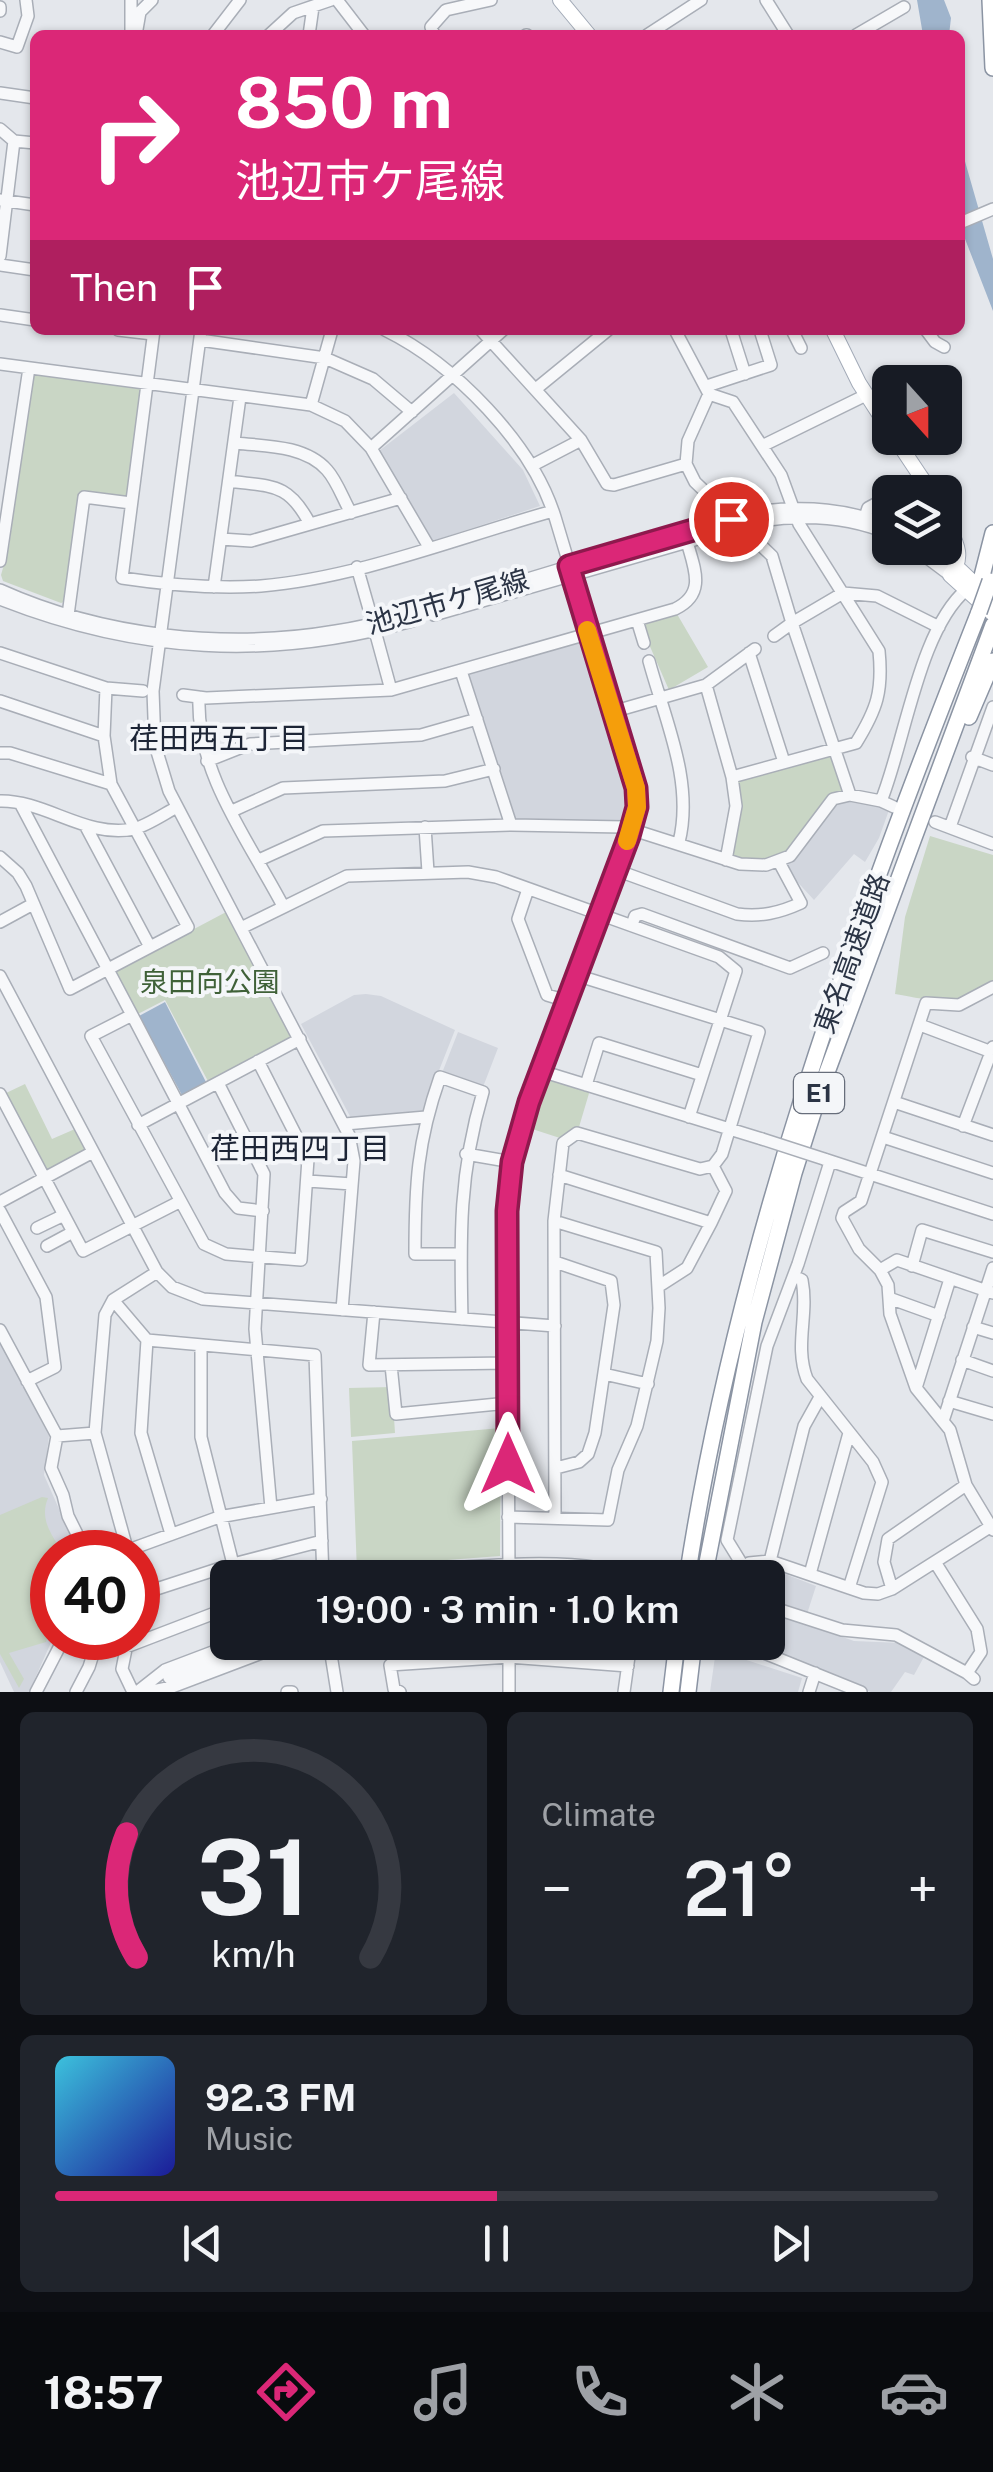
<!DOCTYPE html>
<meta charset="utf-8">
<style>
:root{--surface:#171b24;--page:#20242c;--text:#f1f3f6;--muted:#9ea1a6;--line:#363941;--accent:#db2777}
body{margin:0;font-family:"Public Sans","Noto Sans JP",sans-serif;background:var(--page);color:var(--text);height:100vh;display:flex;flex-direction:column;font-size:38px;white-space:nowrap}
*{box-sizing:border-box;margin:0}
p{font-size:32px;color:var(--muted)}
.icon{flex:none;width:55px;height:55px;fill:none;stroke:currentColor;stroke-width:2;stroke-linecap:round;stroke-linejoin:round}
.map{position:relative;height:1692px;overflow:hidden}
.details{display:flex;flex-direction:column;gap:20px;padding:20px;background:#0d0f14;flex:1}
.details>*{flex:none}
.hud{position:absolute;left:30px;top:30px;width:935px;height:305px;border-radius:15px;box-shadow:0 2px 8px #0004;background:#db2777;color:#fff;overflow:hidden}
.needle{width:65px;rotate:159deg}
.tools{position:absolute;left:872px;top:365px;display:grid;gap:20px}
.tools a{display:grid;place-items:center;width:90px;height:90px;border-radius:15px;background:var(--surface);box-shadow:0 2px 8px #0004;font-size:50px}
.speed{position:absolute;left:30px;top:1530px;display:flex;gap:20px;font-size:50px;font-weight:700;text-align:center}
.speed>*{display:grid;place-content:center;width:130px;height:130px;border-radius:50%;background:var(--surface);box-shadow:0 2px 8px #0004;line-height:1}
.speed .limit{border:15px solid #d22;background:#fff;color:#111}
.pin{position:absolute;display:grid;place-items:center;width:85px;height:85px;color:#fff;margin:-42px;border:5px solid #fff;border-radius:50%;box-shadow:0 2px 10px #0007}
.me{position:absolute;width:110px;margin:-55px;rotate:0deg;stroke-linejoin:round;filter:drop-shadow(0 0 8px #0008)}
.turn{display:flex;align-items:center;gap:35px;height:210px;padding:0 40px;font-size:45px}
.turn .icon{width:130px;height:130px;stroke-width:2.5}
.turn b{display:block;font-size:70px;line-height:85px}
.then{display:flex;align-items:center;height:95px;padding:0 40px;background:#0003;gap:20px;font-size:38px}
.big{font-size:75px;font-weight:600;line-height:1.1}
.details .tile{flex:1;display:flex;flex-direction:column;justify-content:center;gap:15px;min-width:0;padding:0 35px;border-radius:15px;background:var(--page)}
.details .dial{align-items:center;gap:0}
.dial svg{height:260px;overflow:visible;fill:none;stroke:var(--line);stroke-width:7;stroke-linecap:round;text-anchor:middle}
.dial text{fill:var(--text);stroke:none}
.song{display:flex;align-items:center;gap:30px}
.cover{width:120px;height:120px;border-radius:15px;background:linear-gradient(135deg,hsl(190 70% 55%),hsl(240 70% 35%))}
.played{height:10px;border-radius:5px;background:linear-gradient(90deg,var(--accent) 50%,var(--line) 50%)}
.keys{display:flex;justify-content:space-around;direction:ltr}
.heat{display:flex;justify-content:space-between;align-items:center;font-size:55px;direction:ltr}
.details .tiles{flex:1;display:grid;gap:20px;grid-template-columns:1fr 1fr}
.tile:last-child{grid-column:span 2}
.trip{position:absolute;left:210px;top:1560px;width:575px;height:100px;border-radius:15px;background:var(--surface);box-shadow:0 2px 8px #0004;font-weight:600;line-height:100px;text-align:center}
.tabs{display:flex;height:160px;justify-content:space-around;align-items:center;background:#090b0e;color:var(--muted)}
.tabs .icon{width:70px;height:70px}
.tabs .active{color:var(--accent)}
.tabs b{font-size:45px;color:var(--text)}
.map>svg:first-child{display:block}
.built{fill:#d2d6de}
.green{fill:#c9d6c5}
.water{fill:#9fb4cc}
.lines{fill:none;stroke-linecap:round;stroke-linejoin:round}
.minor-casing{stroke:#a9aeb7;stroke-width:14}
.major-casing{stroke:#a3abb8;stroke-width:16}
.highway-casing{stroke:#8b94a3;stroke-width:18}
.minor{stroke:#f7f8fa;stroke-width:11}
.major{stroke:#fff;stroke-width:14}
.highway{stroke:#fff;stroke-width:15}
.minor-bridge-casing{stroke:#a9aeb7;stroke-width:14;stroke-linecap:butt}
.highway-bridge-casing{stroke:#8b94a3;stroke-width:18;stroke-linecap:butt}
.minor-bridge{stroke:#f7f8fa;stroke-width:11}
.highway-bridge{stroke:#fff;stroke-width:15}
.route-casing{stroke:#8e194d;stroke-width:25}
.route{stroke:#db2777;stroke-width:18}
.slow{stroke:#f59e0b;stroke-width:18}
.labels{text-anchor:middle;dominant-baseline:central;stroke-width:8;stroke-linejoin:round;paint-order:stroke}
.shield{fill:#f4f6f9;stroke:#676e7b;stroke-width:2.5}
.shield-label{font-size:25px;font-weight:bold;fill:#2b3445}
.street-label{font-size:28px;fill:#2b3445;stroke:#f4f6f9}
.park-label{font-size:28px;fill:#3f6138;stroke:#f4f6f9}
.neighbourhood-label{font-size:30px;fill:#1d2536;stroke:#f4f6f9}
</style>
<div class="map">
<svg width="993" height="1692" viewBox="0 0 993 1692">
<rect width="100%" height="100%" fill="#e4e7ec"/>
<path class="built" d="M454 393 523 470 540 506 433 541 379 451Z
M585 639 631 790 632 807 628 822 514 820 468 673Z
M850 795 889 810 879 838 865 862 854 854 814 900 779 862 833 799Z
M366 994 381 996 455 1030 423 1111 352 1120 301 1024 354 995Z
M458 1032 498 1048 483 1087 442 1073Z
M0 1339 49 1436 44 1475 78 1552H52L53 1638 29 1692H14L0 1662Z
M767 1567 816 1586 807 1614 768 1601V1578H747Z
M768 1611 854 1641 901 1643 925 1655 914 1675 905 1672 891 1692H871L748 1643 768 1642Z
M716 1650 802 1678 798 1692H710Z"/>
<path class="green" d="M36 372 139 385 142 391 129 496 81 494 66 601 61 603 3 581 1 575 9 547 31 376Z
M677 614 708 667 669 690 641 626Z
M836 751 850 795 833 799 779 862 726 860 736 806 732 777Z
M930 836 993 855V983C948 1005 944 1003 895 994L905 917Z
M228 911 296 1038 210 1085 165 1000 136 1015 113 972Z
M543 1076 590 1090 579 1127 563 1139 526 1127Z
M25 1084 52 1139 75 1129 87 1150 45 1172 4 1094Z
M392 1387 395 1433 351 1437 349 1388Z
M501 1428 500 1556 421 1562 357 1572 352 1441Z
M42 1497 48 1498C39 1519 52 1536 63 1552H52V1626L46 1642 9 1653 24 1679 19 1688 0 1654V1515Z"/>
<path class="water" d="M917 0H944L951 18 949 35H923Z
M960 144 993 259V311L960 226Z
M165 1002 207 1084 183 1097 139 1016Z"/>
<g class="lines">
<defs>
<path id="minor" d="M131 0V35
M337 0 364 35
M766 0 788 35
M0 7V11
M136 35 140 12 152 0
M213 35 240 0
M269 35 293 13 331 0
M309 35 313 7
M434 35 431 27 446 10 491 0
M526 35H527
M647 35 701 0
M856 35 904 7
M0 42 17 47 28 16 26 0
M0 93 35 98
M0 129 14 141 35 143
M0 200 35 205
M960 223 993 209
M0 256 14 141
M0 265 35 270
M0 315 35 320
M118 330 153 334
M154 330 122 578C168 585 214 589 261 586 357 578 460 537 553 511
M201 330 153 691 155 745 169 791 349 1135 354 1161 342 1310
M385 330C454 364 532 443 555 517L636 788 637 807 629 836 521 1125 512 1162 507 1211 509 1578
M481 330 581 440 607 484 614 485 686 464
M675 330 709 394 688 441 686 464 695 482 772 556 792 623 843 593 877 596 939 627
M731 330 745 374
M792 330 801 348
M926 330 935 342 944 347
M200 340 325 358 373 379 412 412
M0 364 311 405 345 421 371 448 429 547
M707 386 771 365 760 330
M537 388 608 330
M709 394 733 402 781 475 799 524 879 651C883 691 877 709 856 743L732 777
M311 405 332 330
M234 443C264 446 305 445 327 470 337 481 343 499 351 513
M762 446 866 395
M371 448 503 330
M533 465 581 440
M229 481C272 487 288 482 310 524
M896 492 923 478
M865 517 868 508 890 496
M221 539 251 541 401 498
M914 548 950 575
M930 548 957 567
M0 561 29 368
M357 567 373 623
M214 587 240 397
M0 590C102 636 226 650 336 631 386 623 435 606 484 592 576 565 668 535 762 511 807 506 848 509 890 526
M0 599C137 653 270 661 412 621
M68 615 84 497 131 503
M434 615 760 521C805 514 848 516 890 534
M637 620 644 643
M375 631 391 690
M774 636 792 623 850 795
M0 653 106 688
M749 653 784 762
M649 661C665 720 694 782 679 842
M461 671 511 825
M706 685 732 777 736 806 726 860
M183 695 206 698 391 690 675 609C706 594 695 570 687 542
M199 697C196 773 249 841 283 906
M0 701 104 736 111 784 188 927 70 989 26 886 18 873 0 857
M612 712 706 685 755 649
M104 736 106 688 143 691
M0 753H10L111 784
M972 757 993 765
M207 761 250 744 421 735 477 719
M0 801C45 800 87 839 134 829 148 825 164 814 177 807
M881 801C905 742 919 629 967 589
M20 803 132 1015
M232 811 283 788 445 781 494 769
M935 822 993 844
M85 825 150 947
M425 827 428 872
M950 827 993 707
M259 860 323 831 511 825 624 827 740 864 766 865 790 856 833 799 850 795 881 801 894 807
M616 870 737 914C761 917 779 913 801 903L779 862
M528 889 518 919 547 995 567 1001
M0 922 33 904
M632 925 635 916 642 914 790 968 823 953
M241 928 347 876 468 872 496 877 719 957 736 971 689 1117
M0 976 157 1272 172 1287 203 1299 555 1326
M993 987 959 1005 926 1003 861 1201 844 1212 842 1218 859 1249 880 1270 888 1285 890 1314 916 1388 950 1430 966 1485 993 1530
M920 1025 989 1051
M258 1061 308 1159 301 1260 226 1254 204 1244 91 1036 132 1015 225 1193 238 1208 263 1211
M541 1071 762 1139
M218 1083 264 1174 255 1329 271 1508
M586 1085 599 1043 702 1075
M0 1094 83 1251 179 1202
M894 1102 993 1135
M345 1124 426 1117
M138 1125 300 1039
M963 1126 993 1047
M883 1137 993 1173
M466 1154 512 1162
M824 1159 993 1214
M559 1175 711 1223 726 1191 713 1166
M308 1181 352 1184
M0 1202 93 1152
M0 1211 46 1297 55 1367 27 1381
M37 1228 64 1215
M47 1246 73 1232
M460 1254H415C415 1186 417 1142 440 1077L483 1092C459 1173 460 1236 462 1319
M555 1262 611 1281 614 1305 595 1433 588 1454 579 1462 556 1468
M912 1266 922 1230 993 1252
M880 1270 897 1260 993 1293
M794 1276 802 1280C809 1315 794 1345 807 1379L873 1462 882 1482 849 1588
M659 1286 687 1268 711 1223
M889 1298 939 1316
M113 1300 157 1272
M374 1312 369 1365 508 1363
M973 1327 993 1333
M0 1330 57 1436 95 1433
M147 1340 141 1433 171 1534
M201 1345V1437L233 1564
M962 1360 993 1371
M391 1365 396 1414 508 1403
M604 1374 648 1384
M916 1388 950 1279
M949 1401 993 1414
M943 1421 993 1268
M57 1436 51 1468 63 1495 68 1516 86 1552
M508 1517 608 1520 618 1470 637 1426 657 1341 659 1308 656 1252 554 1221
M555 1518 554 1221 563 1143 577 1133 700 1169 713 1166 722 1154 759 1032 576 975
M123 1552 219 1517 321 1499
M128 1552 95 1433 105 1315 113 1300 147 1340 315 1355 323 1578
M770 1561 804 1426 819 1399
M935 1562 977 1629 981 1652 967 1673 974 1679
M743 1566 727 1540 767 1346 798 1264 830 1162
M810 1574 849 1433
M359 1578C410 1571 591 1550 628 1578
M733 1578 749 1563 770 1561 864 1593 878 1594 892 1589 993 1525
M892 1589 884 1562 888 1539 966 1485
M138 1595 233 1564 322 1541
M768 1606 842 1630 896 1635 967 1673
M128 1639 122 1669 133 1692
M329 1642 337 1692
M509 1642V1692
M737 1642 861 1692
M126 1647 228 1608
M169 1678 269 1642
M36 1692 64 1638
M76 1692 89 1667 98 1638
M137 1692 165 1670 239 1642
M148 1692 172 1687 291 1642
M287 1692H292
M400 1692 394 1689 390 1665 509 1657 628 1666
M624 1692 631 1642
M809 1692 815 1673"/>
<path id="major" d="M560 0 589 35
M833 330 859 383 890 431
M895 438 931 492
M945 519C954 539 967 556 950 575L993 614
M957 567 993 601"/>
<path id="highway" d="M990 0 993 68
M982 576 993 533
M969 717 993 661
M687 1578C738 1243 855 926 979 612
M704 1578 754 1322 794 1173 820 1091 993 625
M671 1692 677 1642
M688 1692 694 1642"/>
</defs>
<use href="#minor" class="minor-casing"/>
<use href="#major" class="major-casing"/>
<use href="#highway" class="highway-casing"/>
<use href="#minor" class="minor"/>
<use href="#major" class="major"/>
<use href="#highway" class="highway"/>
<defs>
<path id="minor-bridge" d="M762 1139 824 1159"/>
<path id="highway-bridge" d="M979 612 990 581"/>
</defs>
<use href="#minor-bridge" class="minor-bridge-casing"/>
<use href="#highway-bridge" class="highway-bridge-casing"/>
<use href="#minor-bridge" class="minor-bridge"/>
<use href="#highway-bridge" class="highway-bridge"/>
</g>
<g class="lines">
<defs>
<path id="route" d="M508 1464 507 1211 512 1162 529 1102 629 836 637 807 636 788 569 566 731 519"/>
</defs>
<use href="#route" class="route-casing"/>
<use href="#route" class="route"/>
<path class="slow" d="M587 630 636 788 637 807 627 841"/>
</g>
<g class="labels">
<rect class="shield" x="794" y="1073" width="50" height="40" rx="8"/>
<g class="shield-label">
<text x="819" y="1093">E1</text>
</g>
<g class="street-label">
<text transform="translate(447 601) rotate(-16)">池辺市ケ尾線</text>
<text transform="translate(851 953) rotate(-70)">東名高速道路</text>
</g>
<g class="park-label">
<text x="210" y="981">泉田向公園</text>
</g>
<g class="neighbourhood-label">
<text x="219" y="738">荏田西五丁目</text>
<text x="300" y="1148">荏田西四丁目</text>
</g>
</g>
</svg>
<div class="tools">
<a><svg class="needle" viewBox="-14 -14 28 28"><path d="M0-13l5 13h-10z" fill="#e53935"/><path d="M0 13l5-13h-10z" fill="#9ea1a6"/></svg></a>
<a><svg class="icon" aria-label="layers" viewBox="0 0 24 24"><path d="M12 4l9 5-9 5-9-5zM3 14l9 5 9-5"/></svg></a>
</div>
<div class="speed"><div class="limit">40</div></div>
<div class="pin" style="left:731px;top:519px;background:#d93025"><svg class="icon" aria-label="arrive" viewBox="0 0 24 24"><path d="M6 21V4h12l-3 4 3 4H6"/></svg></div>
<svg class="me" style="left:508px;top:1464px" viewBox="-20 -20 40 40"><path d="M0-17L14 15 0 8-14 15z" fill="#db2777" stroke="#fff" stroke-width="4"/></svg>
<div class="trip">19:00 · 3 min · 1.0 km</div>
<div class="hud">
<div class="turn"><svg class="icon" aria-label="right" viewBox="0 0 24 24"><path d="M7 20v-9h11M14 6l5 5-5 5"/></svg><div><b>850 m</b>池辺市ケ尾線</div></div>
<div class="then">Then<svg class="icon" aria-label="arrive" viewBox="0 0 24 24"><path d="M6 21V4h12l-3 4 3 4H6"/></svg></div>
</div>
</div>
<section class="details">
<div class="tiles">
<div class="tile dial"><svg viewBox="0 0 100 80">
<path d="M14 69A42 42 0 1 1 86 69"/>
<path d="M14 69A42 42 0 0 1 11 31" stroke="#db2777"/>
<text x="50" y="56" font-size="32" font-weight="700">31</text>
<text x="50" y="72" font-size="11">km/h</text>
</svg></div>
<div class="tile"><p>Climate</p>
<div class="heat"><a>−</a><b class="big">21°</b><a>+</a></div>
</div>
<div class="tile">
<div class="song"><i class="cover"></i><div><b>92.3 FM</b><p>Music</p></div></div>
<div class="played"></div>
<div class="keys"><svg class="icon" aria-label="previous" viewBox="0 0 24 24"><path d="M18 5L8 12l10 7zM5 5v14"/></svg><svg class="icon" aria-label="pause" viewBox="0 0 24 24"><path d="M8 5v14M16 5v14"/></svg><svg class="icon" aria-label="next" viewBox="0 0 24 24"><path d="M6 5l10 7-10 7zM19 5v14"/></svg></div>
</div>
</div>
</section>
<nav class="tabs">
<b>18:57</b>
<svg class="icon active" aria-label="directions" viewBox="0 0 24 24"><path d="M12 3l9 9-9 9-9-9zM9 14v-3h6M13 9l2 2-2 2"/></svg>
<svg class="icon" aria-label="music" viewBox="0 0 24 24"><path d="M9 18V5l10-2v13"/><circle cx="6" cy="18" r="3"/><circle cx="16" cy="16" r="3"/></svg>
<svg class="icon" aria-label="phone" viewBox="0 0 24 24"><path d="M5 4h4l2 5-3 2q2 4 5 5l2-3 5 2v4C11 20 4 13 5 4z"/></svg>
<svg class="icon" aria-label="climate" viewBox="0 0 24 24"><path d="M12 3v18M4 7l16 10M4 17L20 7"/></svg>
<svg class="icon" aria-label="car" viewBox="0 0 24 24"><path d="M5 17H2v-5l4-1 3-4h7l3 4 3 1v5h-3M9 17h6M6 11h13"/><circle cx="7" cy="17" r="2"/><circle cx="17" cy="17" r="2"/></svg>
</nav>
